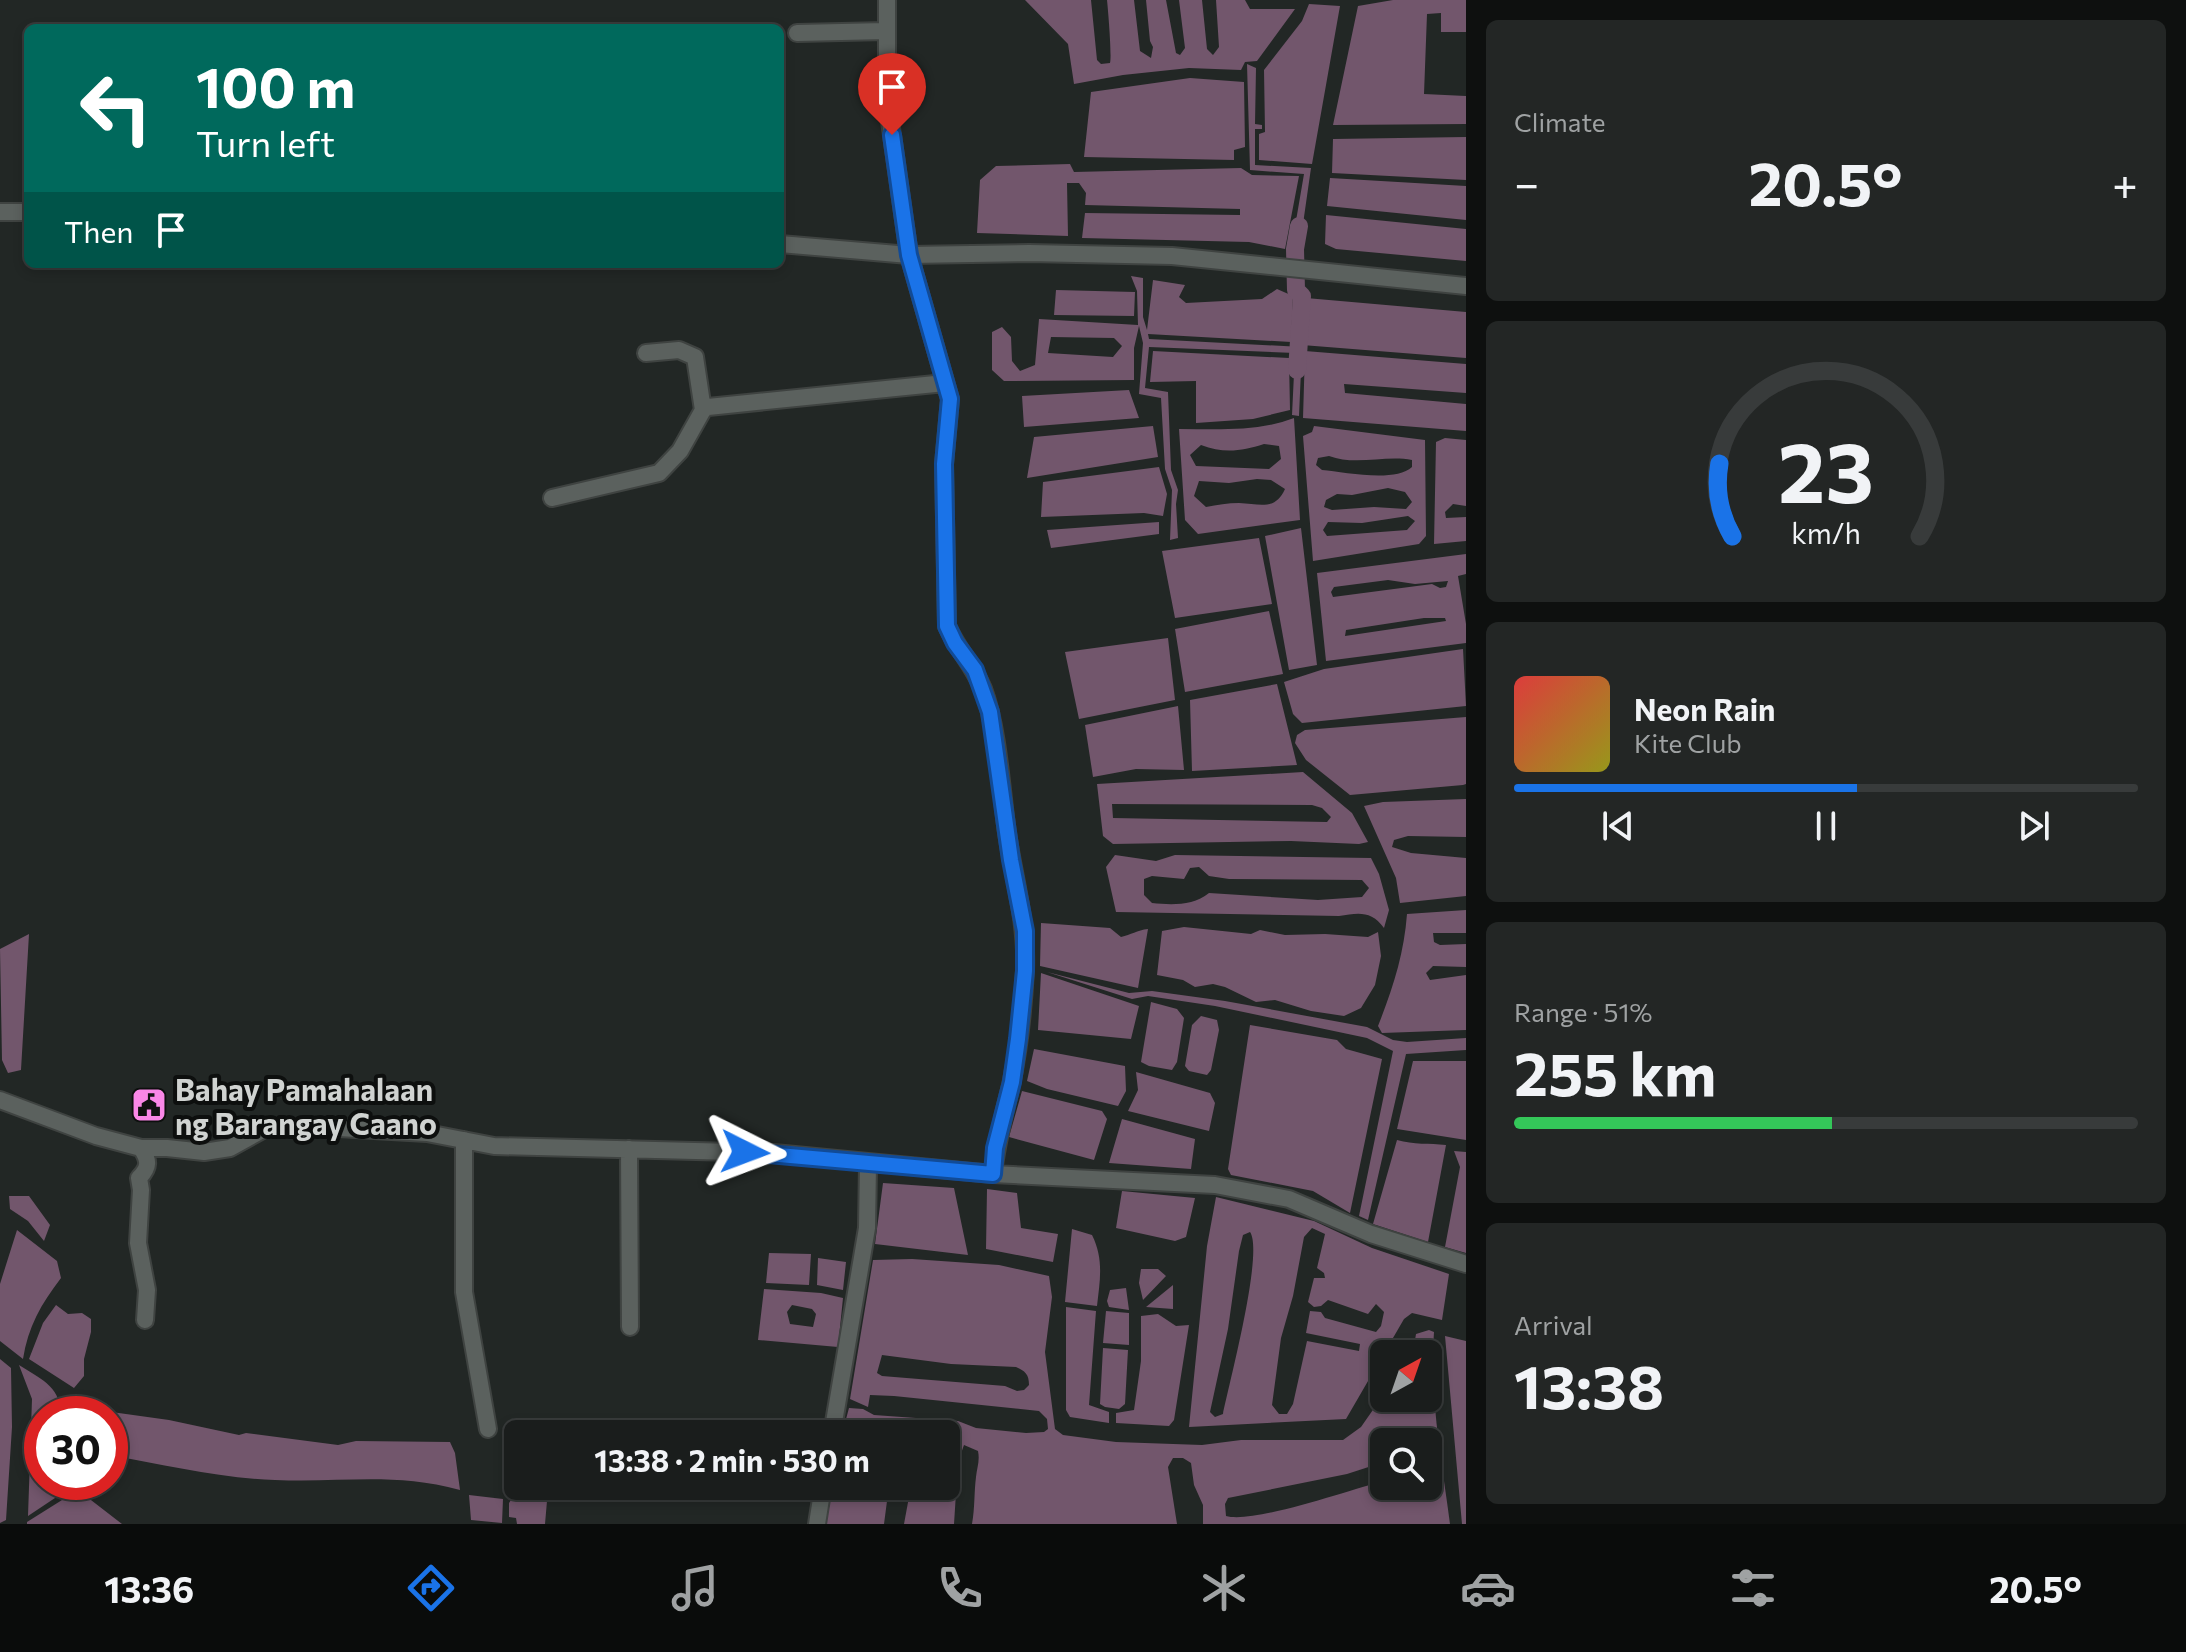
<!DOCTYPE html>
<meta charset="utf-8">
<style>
:root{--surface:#1a1d1c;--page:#232625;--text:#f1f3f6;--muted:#9fa2a3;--line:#383b3b;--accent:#1a73e8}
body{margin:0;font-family:Commissioner,sans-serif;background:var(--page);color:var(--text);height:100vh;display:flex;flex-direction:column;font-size:30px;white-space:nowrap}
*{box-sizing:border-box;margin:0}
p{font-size:26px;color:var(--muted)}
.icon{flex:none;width:44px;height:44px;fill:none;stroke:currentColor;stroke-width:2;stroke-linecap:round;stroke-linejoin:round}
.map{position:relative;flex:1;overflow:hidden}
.drawer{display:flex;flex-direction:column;gap:20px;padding:20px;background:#0e100f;width:720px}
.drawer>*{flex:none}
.hud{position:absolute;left:24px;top:24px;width:760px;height:244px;border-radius:12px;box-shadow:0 4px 12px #0003,0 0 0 2px var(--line);background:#00695c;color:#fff;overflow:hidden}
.needle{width:52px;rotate:40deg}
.controls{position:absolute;left:1370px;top:1340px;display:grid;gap:16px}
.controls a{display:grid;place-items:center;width:72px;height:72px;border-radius:12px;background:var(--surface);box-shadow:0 4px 12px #0003,0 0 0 2px var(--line);font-size:40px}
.speed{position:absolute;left:24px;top:1396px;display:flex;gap:16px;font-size:40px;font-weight:700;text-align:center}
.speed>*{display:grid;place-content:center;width:104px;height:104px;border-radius:50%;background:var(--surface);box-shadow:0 4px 12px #0003,0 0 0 2px var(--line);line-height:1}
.speed .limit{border:12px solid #d22;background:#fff;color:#111}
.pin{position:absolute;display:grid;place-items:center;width:68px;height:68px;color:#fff;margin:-82px -34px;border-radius:50% 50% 50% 0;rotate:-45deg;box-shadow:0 0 8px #0007}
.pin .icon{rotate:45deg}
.me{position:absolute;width:88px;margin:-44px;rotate:93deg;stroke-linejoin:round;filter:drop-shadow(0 0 6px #0008)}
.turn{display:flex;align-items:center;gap:28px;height:168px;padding:0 40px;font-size:36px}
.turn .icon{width:104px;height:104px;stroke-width:2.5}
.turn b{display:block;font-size:56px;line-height:68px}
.then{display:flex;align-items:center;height:76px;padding:0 40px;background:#0003;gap:16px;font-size:30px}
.big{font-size:60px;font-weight:700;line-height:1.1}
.drawer .widget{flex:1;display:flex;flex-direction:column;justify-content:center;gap:12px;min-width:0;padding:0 28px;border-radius:12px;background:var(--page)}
.drawer .dial{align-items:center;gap:0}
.dial svg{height:208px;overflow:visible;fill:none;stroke:var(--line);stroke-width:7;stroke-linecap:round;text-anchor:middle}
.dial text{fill:var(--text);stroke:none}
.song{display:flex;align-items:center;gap:24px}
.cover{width:96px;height:96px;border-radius:12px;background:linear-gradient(135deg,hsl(0 70% 55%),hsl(60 70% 35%))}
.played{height:8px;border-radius:4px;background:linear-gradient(90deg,var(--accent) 55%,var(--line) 55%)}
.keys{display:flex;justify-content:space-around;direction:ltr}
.heat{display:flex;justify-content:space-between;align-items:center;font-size:44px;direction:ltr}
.charge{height:12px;border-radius:6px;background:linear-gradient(90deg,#34c759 51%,var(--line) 0)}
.trip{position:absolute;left:504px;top:1420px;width:456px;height:80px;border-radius:12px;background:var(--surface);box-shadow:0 4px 12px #0003,0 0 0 2px var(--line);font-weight:700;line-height:80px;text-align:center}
.dock{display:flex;height:128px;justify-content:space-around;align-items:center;background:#0a0c0b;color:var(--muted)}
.dock .icon{width:56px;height:56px}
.dock .on{color:var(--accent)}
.dock b{font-size:36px;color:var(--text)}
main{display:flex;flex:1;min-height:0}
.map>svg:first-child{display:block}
.water{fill:#72566c;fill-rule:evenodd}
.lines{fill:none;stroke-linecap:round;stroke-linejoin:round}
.canal{stroke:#72566c;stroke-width:18}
.street-casing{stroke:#3f4341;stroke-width:20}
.street{stroke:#5b615e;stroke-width:16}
.route-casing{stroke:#114b97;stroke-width:20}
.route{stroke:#1a73e8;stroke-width:14}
.labels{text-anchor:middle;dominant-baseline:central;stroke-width:8;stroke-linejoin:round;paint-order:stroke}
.poi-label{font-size:30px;font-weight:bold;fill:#d0d3d1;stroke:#0d0f0e;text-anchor:start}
</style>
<main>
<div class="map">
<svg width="1466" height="1524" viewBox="0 0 1466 1524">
<rect width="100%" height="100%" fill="#222725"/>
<path class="water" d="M1025 0H1091L1097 60 1101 64 1110 63C1112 57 1108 9 1107 0H1134L1140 51 1151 58 1153 47 1150 41 1146 0H1166L1176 53 1180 55 1185 48 1179 0H1202L1207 49 1213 55 1219 47 1216 0H1245L1250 9H1295L1257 61 1245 62 1241 70 1189 68 1123 75 1074 84 1068 44Z
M1393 0H1466V32H1441V13L1427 14 1424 94 1466 96V124L1333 125 1358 6Z
M1309 4 1340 6 1312 164 1259 160V134L1265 132 1264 70 1302 21Z
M1247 64 1256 68 1255 124 1262 125V129H1255V165L1311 168 1299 252 1291 250 1304 174 1250 170Z
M1190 78 1244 82 1245 147 1234 150V160L1084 157 1091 92Z
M1466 137V180L1332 173 1333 139Z
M1070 164 1074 172 1241 168 1252 175 1299 176 1285 249 1249 242 1082 238 1085 213 1240 215V209L1085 205 1086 193 1079 183H1067L1068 236 977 233 980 180 996 166Z
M1330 178 1466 186V220L1327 206Z
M1326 215 1466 229V261L1336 249 1325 244Z
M1131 276 1143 278V317L1147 330 1153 280 1185 285 1179 297 1186 303 1262 299 1277 289 1293 296 1291 342 1148 334 1149 339 1302 347 1299 416 1292 415 1295 353 1149 347 1145 388 1168 392 1171 470 1178 490 1176 504 1178 538 1170 540 1172 490 1165 469 1161 398 1139 394 1143 343 1139 326 1134 348V380L1004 381 992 370V332L1002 327 1011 337 1012 361 1020 371 1035 365 1039 319 1138 325 1137 291ZM1051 337 1114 338 1122 346 1113 357 1048 353Z
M1056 290 1135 292 1134 316 1054 315Z
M1306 298 1466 312V358L1302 345Z
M1153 351 1289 358 1290 410 1253 419 1196 423V381L1150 382Z
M1305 351 1466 364V393L1344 384 1345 393 1466 404V431L1303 418Z
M1129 390 1139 418 1024 427 1022 396Z
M1294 418 1300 520 1198 534 1185 520 1179 429C1217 429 1258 432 1294 418ZM1264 444 1279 446 1281 459 1269 469 1196 466 1190 455 1201 445C1224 454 1242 451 1264 444ZM1257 479 1271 480 1285 489C1275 511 1260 504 1239 503 1228 503 1217 505 1206 507L1194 496 1199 481 1229 483Z
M1153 426 1158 457 1027 478 1034 437Z
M1314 426 1425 440 1426 536 1419 544 1313 561 1303 436 1312 432ZM1329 456C1355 466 1385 455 1412 460V467C1395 483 1344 472 1322 470L1316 465 1318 458ZM1388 488 1405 492 1412 502 1406 509 1374 507 1332 510 1324 507 1326 500 1337 494 1352 495ZM1408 516 1415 521 1407 530 1327 536 1323 530 1328 522 1362 523Z
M1445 438 1466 440V506L1453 504 1445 512 1446 518 1466 517V541L1434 544 1436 442Z
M1159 467 1167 494 1163 516 1144 513 1041 517 1043 482Z
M1159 522V534L1051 548 1047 530Z
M1301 528 1317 665 1289 670 1265 536Z
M1259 538 1272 604 1175 618 1162 551Z
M1466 554V574L1458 576 1466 624V643L1326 661 1317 573ZM1388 580 1415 584 1448 581 1446 587 1440 588 1432 584 1333 597 1331 592 1334 587ZM1424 618H1445L1446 621 1345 636 1346 630Z
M1269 611 1283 674 1185 692 1175 629Z
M1168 638 1175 700 1079 719 1065 652Z
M1463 649 1466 706 1302 723 1293 714 1284 682 1324 669Z
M1277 684 1297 765 1192 771 1190 700Z
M1178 706 1184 770 1136 769 1093 777 1085 725Z
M1466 717V784L1463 785 1350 795 1306 760 1295 743 1297 735 1305 730Z
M1303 772 1352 813 1368 842 1359 844 1291 841 1113 844 1103 836 1097 784ZM1112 804 1312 805 1322 808 1331 817 1327 822 1113 818Z
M1466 799V837L1408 836 1394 840 1392 847 1411 853 1466 858V896L1400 903 1396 878 1364 806 1383 802Z
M1115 855 1156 861 1175 855 1371 858 1379 874 1389 910 1384 928C1371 910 1358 913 1339 916L1116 912 1106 867ZM1199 867 1209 876 1229 879 1362 880 1369 888 1362 897 1318 900 1209 893C1193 906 1171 905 1152 903L1144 895V879L1152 876 1184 879 1190 868Z
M1466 910V933H1433L1434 942 1440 945 1466 944V967L1433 966 1426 973 1430 980 1466 975V1030L1382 1033 1378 1026C1393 988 1404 954 1407 914Z
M1041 923 1110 928 1121 937C1131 935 1137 930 1148 929L1138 988 1040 966Z
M1184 927 1251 934 1260 930 1285 935 1325 934 1368 937 1378 932 1381 956 1375 985 1361 1008 1344 1016 1311 1011 1275 1000 1256 1002 1225 987 1213 984 1195 987 1183 980 1157 975 1162 931Z
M29 934 21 1070 8 1073 2 1060 0 949Z
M1047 972 1129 993 1152 991 1225 1001 1367 1027 1393 1040 1407 1042 1466 1038V1050L1406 1054 1368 1220 1359 1216 1393 1051 1367 1038 1215 1006 1148 996 1132 999Z
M1041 973 1139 1006 1131 1039 1038 1030Z
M1151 1002 1177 1009 1184 1018 1177 1062 1172 1070 1149 1066 1141 1062Z
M1201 1016 1217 1020 1219 1030 1211 1070 1207 1075 1189 1071 1185 1066 1192 1025Z
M1250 1025 1337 1040 1346 1049 1382 1059 1350 1213 1313 1191 1231 1175 1228 1169Z
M1034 1049 1125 1066 1126 1091 1118 1106 1047 1089 1027 1081Z
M1413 1061H1466V1140L1397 1129Z
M1136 1072 1210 1093 1215 1103 1209 1131 1128 1111 1138 1090Z
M1022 1091 1102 1111 1107 1119 1094 1160 1009 1137Z
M1122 1119 1195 1139 1191 1169 1109 1163Z
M1397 1140C1414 1145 1429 1143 1446 1145L1428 1242 1373 1224Z
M1454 1151 1466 1152V1253L1445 1247 1460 1167Z
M883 1183 954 1188 968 1255 875 1244Z
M987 1189 1017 1193 1021 1228 1058 1234 1053 1262 986 1249Z
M1122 1191 1195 1198 1186 1237 1175 1241 1116 1228Z
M9 1196H29L50 1225 44 1241 28 1221 10 1209Z
M1216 1197 1314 1221 1372 1248 1449 1274 1442 1320 1412 1313 1404 1319 1346 1419 1189 1427 1207 1246ZM1312 1228 1325 1234 1317 1268 1324 1273 1325 1278H1314L1308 1302 1314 1307 1321 1306 1328 1300 1368 1314 1376 1304 1384 1312 1381 1326 1376 1332 1325 1318 1321 1312 1310 1311 1306 1333 1360 1344 1359 1351 1307 1341 1293 1404 1287 1414H1279L1272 1405 1281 1338 1293 1296 1304 1237ZM1250 1232C1264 1252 1229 1384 1223 1414L1215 1417 1210 1412 1228 1329 1239 1251 1243 1235Z
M1072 1229 1092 1235C1104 1259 1100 1280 1097 1306L1065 1302Z
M17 1230 57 1261 61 1278C41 1304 28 1327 23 1359L0 1341V1284Z
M769 1253 811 1254 809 1285 766 1283Z
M818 1258 846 1262 843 1290 817 1285Z
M912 1259 999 1265 1049 1276 1052 1297 1045 1352 1055 1429 1063 1435 1116 1442 1202 1445 1241 1440H1343L1361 1427 1384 1394V1398H1428V1354H1409L1414 1346 1416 1334 1429 1330 1434 1332C1429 1396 1442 1461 1450 1524H1203V1505L1194 1485 1191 1463 1183 1458H1173L1168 1467 1177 1524H972C975 1508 974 1492 976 1477 977 1467 980 1461 978 1451L964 1445 958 1462 954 1524H904L911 1486H946V1434H842L849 1408 863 1409 874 1415 958 1421 976 1428 1026 1433 1044 1432 1048 1429 1047 1419 1039 1411 894 1396 870 1395 868 1407 850 1399 873 1260ZM882 1355 951 1364 1016 1367C1025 1371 1029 1374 1029 1385L1024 1390 1017 1391 1005 1386 882 1376 877 1373ZM1384 1442H1428V1486H1384V1481C1352 1489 1254 1524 1226 1516L1225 1504 1228 1498 1347 1474 1384 1462Z
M1141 1269H1158L1166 1276 1143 1300 1139 1283Z
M1173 1285V1309L1146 1307Z
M1126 1288 1129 1310 1109 1307 1107 1301 1110 1290Z
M764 1289 821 1293 843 1298 838 1347 758 1340ZM792 1305 812 1309 816 1314 813 1327 790 1324 787 1312Z
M56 1305 68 1314 82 1313 91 1319V1332L84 1359V1376L74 1388 29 1359 43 1323Z
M1066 1307 1096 1311 1089 1405 1109 1412V1423L1070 1417 1066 1410Z
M1106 1311 1129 1313V1345L1103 1343Z
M1158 1314 1176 1326 1189 1325 1174 1420 1169 1426 1116 1423V1413L1134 1410 1141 1361V1316Z
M1445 1336 1466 1341V1524H1462Z
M1103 1348 1128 1350 1125 1404 1119 1409 1105 1407 1100 1404Z
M0 1359 11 1368 12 1427 6 1520 0 1523Z
M19 1365C39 1378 62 1387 60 1414H42V1482H70L73 1486 28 1516 32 1399Z
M90 1409 169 1420 239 1435 246 1433 338 1445 356 1441 450 1442 455 1453 460 1490C393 1472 342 1483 275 1480 219 1478 165 1465 110 1455V1414H90Z
M833 1486H889L884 1524H826Z
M78 1490 122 1524H27V1522Z
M517 1491 541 1496 547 1501 545 1524H517L516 1518 509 1517V1503Z
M469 1495 503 1499 502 1523 471 1520Z"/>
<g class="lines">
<path class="canal" d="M1297 370 1302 296 1296 290 1295 249 1299 226"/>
<defs>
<path id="street" d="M887 0V100L909 255 950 399 944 464 947 626C957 649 974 666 983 689 998 729 1001 789 1007 833 1014 879 1027 923 1025 970 1023 1008 1019 1048 1011 1085 1004 1115 996 1143 993 1174L1215 1185 1289 1199 1371 1234 1466 1264
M797 33 886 31
M0 212H28
M780 244 909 255 1029 253 1172 256 1466 286
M646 353 679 350 695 357 703 410
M552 498 659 473 680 451 703 410 708 407 945 383
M0 1100 96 1136 141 1148H167L204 1152 230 1148 266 1128 321 1127 427 1133 494 1146 774 1153 993 1174
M464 1140V1292L488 1429
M141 1148C149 1160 150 1167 139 1178L141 1190 138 1243 147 1290 145 1320
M629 1149 630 1327
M832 1434 867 1228 868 1164
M817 1524 823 1486"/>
</defs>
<use href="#street" class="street-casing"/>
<use href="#street" class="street"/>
</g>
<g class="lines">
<defs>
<path id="route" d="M745 1152 993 1174 995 1148 1012 1082 1018 1039 1025 971V931L1011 860 990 712 975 670 955 643 947 626 944 464 950 399 909 255 892 135"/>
</defs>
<use href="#route" class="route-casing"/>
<use href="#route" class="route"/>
</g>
<defs>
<symbol id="civic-square" viewBox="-11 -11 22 22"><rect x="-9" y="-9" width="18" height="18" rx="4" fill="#fa87e7" stroke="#0d0f0e"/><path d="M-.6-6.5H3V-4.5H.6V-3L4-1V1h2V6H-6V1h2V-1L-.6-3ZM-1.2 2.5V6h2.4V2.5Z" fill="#111"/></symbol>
</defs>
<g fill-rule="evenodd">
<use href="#civic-square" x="129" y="1085" width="40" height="40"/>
</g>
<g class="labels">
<g class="poi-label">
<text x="175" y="1088">Bahay Pamahalaan<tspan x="175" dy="34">ng Barangay Caano</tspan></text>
</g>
</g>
</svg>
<div class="controls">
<a><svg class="needle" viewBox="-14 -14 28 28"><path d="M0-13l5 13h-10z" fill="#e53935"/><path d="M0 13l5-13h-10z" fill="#9fa2a3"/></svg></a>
<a><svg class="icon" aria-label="search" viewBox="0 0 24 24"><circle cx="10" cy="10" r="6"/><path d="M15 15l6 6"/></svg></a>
</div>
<div class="speed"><div class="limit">30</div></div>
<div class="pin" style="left:892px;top:135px;background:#d93025"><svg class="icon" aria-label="arrive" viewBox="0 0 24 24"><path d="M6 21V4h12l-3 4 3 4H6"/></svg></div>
<svg class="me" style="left:745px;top:1152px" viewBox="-20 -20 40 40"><path d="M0-17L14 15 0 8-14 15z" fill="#1a73e8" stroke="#fff" stroke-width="4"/></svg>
<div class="trip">13:38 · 2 min · 530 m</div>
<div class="hud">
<div class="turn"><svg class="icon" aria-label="left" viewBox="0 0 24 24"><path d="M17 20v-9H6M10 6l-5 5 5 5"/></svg><div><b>100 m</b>Turn left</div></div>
<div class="then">Then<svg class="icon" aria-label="arrive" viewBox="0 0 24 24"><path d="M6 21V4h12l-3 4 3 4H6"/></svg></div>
</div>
</div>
<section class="drawer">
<div class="widget"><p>Climate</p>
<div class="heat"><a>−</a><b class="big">20.5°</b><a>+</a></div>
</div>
<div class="widget dial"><svg viewBox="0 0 100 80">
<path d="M14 69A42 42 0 1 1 86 69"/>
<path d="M14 69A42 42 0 0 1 9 41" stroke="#1a73e8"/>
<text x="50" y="56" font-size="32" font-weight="700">23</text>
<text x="50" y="72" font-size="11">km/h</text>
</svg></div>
<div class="widget">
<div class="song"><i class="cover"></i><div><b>Neon Rain</b><p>Kite Club</p></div></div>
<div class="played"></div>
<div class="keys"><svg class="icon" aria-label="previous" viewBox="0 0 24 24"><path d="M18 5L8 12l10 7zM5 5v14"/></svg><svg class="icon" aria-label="pause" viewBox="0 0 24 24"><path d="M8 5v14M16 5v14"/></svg><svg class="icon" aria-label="next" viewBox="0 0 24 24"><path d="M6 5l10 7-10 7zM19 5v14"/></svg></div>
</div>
<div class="widget"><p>Range · 51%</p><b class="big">255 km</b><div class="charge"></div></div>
<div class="widget"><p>Arrival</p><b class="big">13:38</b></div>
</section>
</main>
<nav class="dock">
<b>13:36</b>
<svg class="icon on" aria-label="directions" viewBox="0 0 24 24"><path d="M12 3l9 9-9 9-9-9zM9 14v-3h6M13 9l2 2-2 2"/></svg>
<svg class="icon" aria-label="music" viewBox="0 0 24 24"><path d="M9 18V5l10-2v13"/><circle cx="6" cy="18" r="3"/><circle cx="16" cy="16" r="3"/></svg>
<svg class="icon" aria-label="phone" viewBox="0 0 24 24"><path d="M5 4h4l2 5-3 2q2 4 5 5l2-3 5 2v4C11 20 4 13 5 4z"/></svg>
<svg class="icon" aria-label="climate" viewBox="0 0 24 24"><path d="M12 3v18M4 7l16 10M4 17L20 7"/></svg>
<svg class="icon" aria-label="car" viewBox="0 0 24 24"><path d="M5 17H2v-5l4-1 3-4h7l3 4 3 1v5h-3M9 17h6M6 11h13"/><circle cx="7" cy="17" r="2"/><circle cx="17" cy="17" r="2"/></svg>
<svg class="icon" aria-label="filters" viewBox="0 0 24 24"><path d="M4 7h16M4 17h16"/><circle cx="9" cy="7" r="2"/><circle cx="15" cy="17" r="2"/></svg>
<b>20.5°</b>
</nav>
